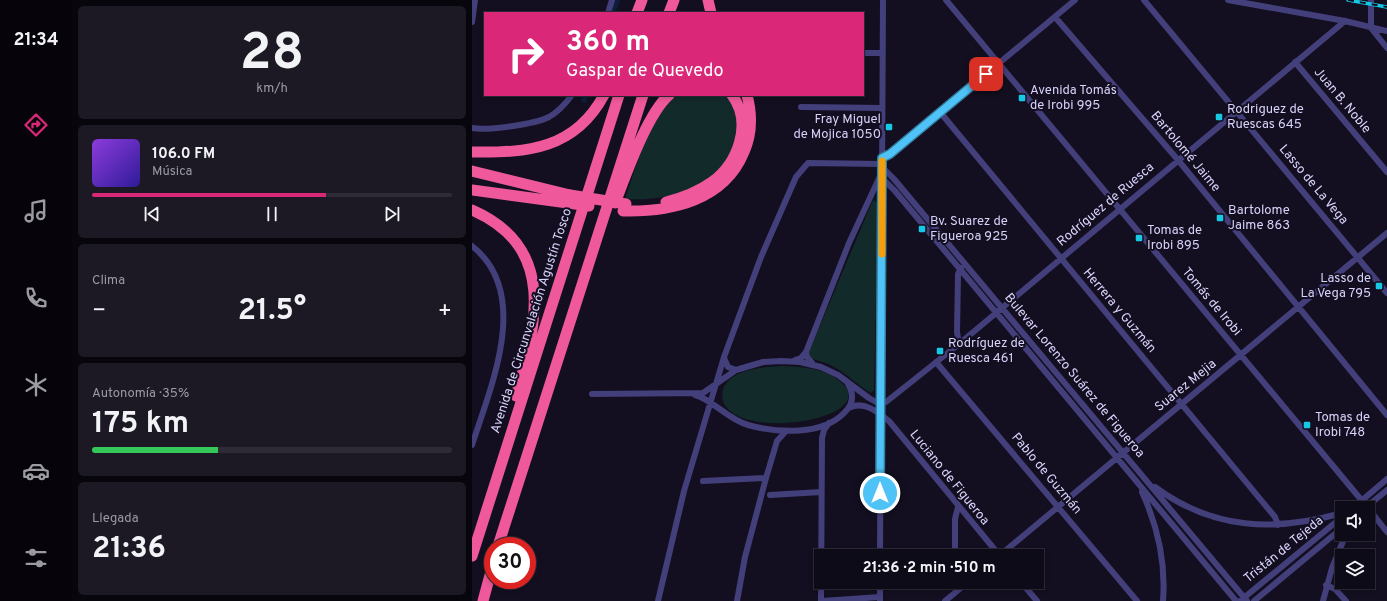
<!DOCTYPE html>
<html lang="es">
<meta charset="utf-8">
<style>
:root{--surface:#0e0b18;--page:#1c1925;--text:#f1f3f6;--muted:#9b9ba2;--line:#2e2b37;--accent:#db2777}
body{margin:0;font-family:Overpass,sans-serif;background:var(--page);color:var(--text);height:100vh;display:flex;flex-direction:column;font-size:15px;white-space:nowrap}
*{box-sizing:border-box;margin:0}
p{font-size:13px;color:var(--muted)}
.icon{flex:none;width:22px;height:22px;fill:none;stroke:currentColor;stroke-width:2;stroke-linecap:round;stroke-linejoin:round}
.map{position:relative;flex:1;overflow:hidden}
.details{display:flex;flex-direction:column;gap:6px;padding:6px;background:#08060d;width:400px}
.details>*{flex:none}
.banner{position:absolute;left:12px;top:12px;width:380px;height:84px;border-radius:0px;box-shadow:0 2px 6px #0003,0 0 0 1px var(--line);background:#db2777;color:#fff;overflow:hidden}
.buttons{position:absolute;left:863px;top:501px;display:grid;gap:8px}
.buttons a{display:grid;place-items:center;width:40px;height:40px;border-radius:0px;background:var(--surface);box-shadow:0 2px 6px #0003,0 0 0 1px var(--line);font-size:20px}
.speed{position:absolute;left:12px;top:537px;display:flex;gap:8px;font-size:20px;font-weight:700;text-align:center}
.speed>*{display:grid;place-content:center;width:52px;height:52px;border-radius:50%;background:var(--surface);box-shadow:0 2px 6px #0003,0 0 0 1px var(--line);line-height:1}
.speed .limit{border:6px solid #d22;background:#fff;color:#111}
.pin{position:absolute;display:grid;place-items:center;width:34px;height:34px;color:#fff;margin:-17px;border-radius:8px;box-shadow:0 2px 6px #0006}
.me{position:absolute;width:44px;margin:-22px;rotate:0deg;stroke-linejoin:round;filter:drop-shadow(0 0 3px #0008)}
.turn{display:flex;align-items:center;gap:14px;height:84px;padding:0 16px;font-size:18px}
.turn .icon{width:52px;height:52px;stroke-width:2.5}
.turn b{display:block;font-size:28px;line-height:34px}
.big{font-size:30px;font-weight:700;line-height:1.1}
.details .tile{flex:1;display:flex;flex-direction:column;justify-content:center;gap:6px;min-width:0;padding:0 14px;border-radius:6px;background:var(--page)}
.details .dial{align-items:center;gap:0}
.dial b{font-size:52px;line-height:1}
.song{display:flex;align-items:center;gap:12px}
.cover{width:48px;height:48px;border-radius:6px;background:linear-gradient(135deg,hsl(270 70% 55%),hsl(250 70% 35%))}
.played{height:4px;border-radius:2px;background:linear-gradient(90deg,var(--accent) 65%,var(--line) 65%)}
.keys{display:flex;justify-content:space-around;direction:ltr}
.heat{display:flex;justify-content:space-between;align-items:center;font-size:22px;direction:ltr}
.charge{height:6px;border-radius:3px;background:linear-gradient(90deg,#34c759 35%,var(--line) 0)}
.trip{position:absolute;left:342px;top:549px;width:230px;height:40px;border-radius:0px;background:var(--surface);box-shadow:0 2px 6px #0003,0 0 0 1px var(--line);font-weight:700;line-height:40px;text-align:center}
main{display:flex;flex:1;min-height:0}
.tabs{display:flex;flex-direction:column;width:72px;justify-content:space-around;align-items:center;background:#06040a;color:var(--muted)}
.tabs .icon{width:28px;height:28px}
.tabs .selected{color:var(--accent)}
.tabs b{font-size:18px;color:var(--text)}
.map>svg:first-child{display:block}
.green{fill:#132a2a}
.lines{fill:none;stroke-linecap:round;stroke-linejoin:round}
.canal{stroke:#0e1d3b;stroke-width:6}
.minor{stroke:#433f7b;stroke-width:6}
.motorway{stroke:#ef599c;stroke-width:11}
.rail-casing{stroke:#16c8e4;stroke-width:3.5}
.rail{stroke:#130f20;stroke-width:2;stroke-dasharray:6;stroke-linecap:butt}
.motorway-bridge{stroke:#ef599c;stroke-width:11}
.route-casing{stroke:#337fa1;stroke-width:10}
.route{stroke:#4fc3f7;stroke-width:7}
.slow{stroke:#f59e0b;stroke-width:7}
.poi-dot{fill:#16c8e4;stroke:#130f20;stroke-width:1.5}
.labels{text-anchor:middle;dominant-baseline:central;stroke-width:4;stroke-linejoin:round;paint-order:stroke}
.poi-label{font-size:13px;fill:#d9d3fb;stroke:#130f20;text-anchor:start}
.street-label{font-size:13px;fill:#d9d3fb;stroke:#130f20}
</style>
<main>
<nav class="tabs">
<b>21:34</b>
<svg class="icon selected" aria-label="directions" viewBox="0 0 24 24"><path d="M12 3l9 9-9 9-9-9zM9 14v-3h6M13 9l2 2-2 2"/></svg>
<svg class="icon" aria-label="music" viewBox="0 0 24 24"><path d="M9 18V5l10-2v13"/><circle cx="6" cy="18" r="3"/><circle cx="16" cy="16" r="3"/></svg>
<svg class="icon" aria-label="phone" viewBox="0 0 24 24"><path d="M5 4h4l2 5-3 2q2 4 5 5l2-3 5 2v4C11 20 4 13 5 4z"/></svg>
<svg class="icon" aria-label="climate" viewBox="0 0 24 24"><path d="M12 3v18M4 7l16 10M4 17L20 7"/></svg>
<svg class="icon" aria-label="car" viewBox="0 0 24 24"><path d="M5 17H2v-5l4-1 3-4h7l3 4 3 1v5h-3M9 17h6M6 11h13"/><circle cx="7" cy="17" r="2"/><circle cx="17" cy="17" r="2"/></svg>
<svg class="icon" aria-label="filters" viewBox="0 0 24 24"><path d="M4 7h16M4 17h16"/><circle cx="9" cy="7" r="2"/><circle cx="15" cy="17" r="2"/></svg>
</nav>
<section class="details">
<div class="tile dial"><b>28</b><p>km/h</p></div>
<div class="tile">
<div class="song"><i class="cover"></i><div><b>106.0 FM</b><p>Música</p></div></div>
<div class="played"></div>
<div class="keys"><svg class="icon" aria-label="previous" viewBox="0 0 24 24"><path d="M18 5L8 12l10 7zM5 5v14"/></svg><svg class="icon" aria-label="pause" viewBox="0 0 24 24"><path d="M8 5v14M16 5v14"/></svg><svg class="icon" aria-label="next" viewBox="0 0 24 24"><path d="M6 5l10 7-10 7zM19 5v14"/></svg></div>
</div>
<div class="tile"><p>Clima</p>
<div class="heat"><a>−</a><b class="big">21.5°</b><a>+</a></div>
</div>
<div class="tile"><p>Autonomía · 35%</p><b class="big">175 km</b><div class="charge"></div></div>
<div class="tile"><p>Llegada</p><b class="big">21:36</b></div>
</section>
<div class="map">
<svg width="915" height="601" viewBox="0 0 915 601">
<rect width="100%" height="100%" fill="#130f20"/>
<path class="green" d="M205 95H255C265 107 267 124 264 138 251 187 197 202 153 199 165 164 176 121 205 95Z
M401 200 406 203 402 390 399 393C376 379 370 366 341 359L337 357 336 354Z
M311 366C332 367 355 368 371 384 406 420 265 442 251 401 249 393 251 387 256 381 269 368 294 367 311 366Z"/>
<g class="lines">
<path class="canal" d="M140 13 145 0
M112 100 113 95"/>
<path class="minor" d="M474 0 896 508
M672 0 915 293
M756 0 873 21 915 31
M136 13 140 0
M583 17 706 160 915 415
M0 22 3 0
M899 28V0
M899 28 915 48
M391 53H410
M823 62 915 172
M329 107 410 108
M468 112 803 517 806 525
M0 128C16 131 63 124 77 117 86 112 94 103 100 95
M410 158 418 154 603 0
M410 167 422 179 775 601
M410 178 423 191 764 601
M0 246C60 293 19 386 0 445
M487 344 485 332 486 274 489 268
M334 352 377 243 409 174
M252 358 256 367 264 370
M323 360 329 358 334 352 335 357 340 363
M464 362 665 601
M120 394 231 393 264 370 291 362 309 361 328 362 349 367 366 375 397 398 404 402H414L487 344 873 21
M223 395C240 399 255 419 276 425 305 433 351 436 373 412 382 403 382 394 376 384
M377 408C391 400 406 412 417 421L528 556
M231 481 294 478
M683 487C741 530 803 532 870 513
M670 492C686 527 694 563 691 601
M298 495 349 492
M881 508 915 479
M893 508 915 490
M896 508 915 532
M408 556 411 0
M483 556V519L486 507
M527 556 915 233
M483 582 485 591
M549 582 565 601
M854 585 863 589 874 601
M186 601 212 491 252 357 289 257 324 177 336 163 410 164
M265 601 273 557 294 478 305 441 314 431
M349 601 350 438 352 430 357 423
M350 601 408 597
M408 601V582
M473 601 496 582
M768 601 870 517
M782 601 870 528
M851 601 860 568 874 534"/>
<path class="motorway" d="M236 0 239 13
M165 13 170 0
M197 13 202 0
M0 152C56 153 103 149 132 95
M0 171 98 195
M0 190 96 203
M194 202C210 198 226 192 240 182 266 163 281 123 260 95
M143 203C154 175 175 114 197 95
M0 210C85 247 65 324 44 396
M151 211C199 212 252 201 272 152 280 134 280 114 275 95
M26 546 171 95
M0 556 147 95
M11 601 21 564"/>
<defs>
<path id="rail" d="M876 0 915 7"/>
</defs>
<use href="#rail" class="rail-casing"/>
<use href="#rail" class="rail"/>
<path class="motorway-bridge" d="M98 195 154 204
M96 203 117 206"/>
</g>
<g class="lines">
<defs>
<path id="route" d="M408 493 410 158 418 154 514 74"/>
</defs>
<use href="#route" class="route-casing"/>
<use href="#route" class="route"/>
<path class="slow" d="M410 254V161"/>
</g>
<g class="poi-dot">
<rect x="546" y="94" width="8" height="8" rx="2"/>
<rect x="743" y="113" width="8" height="8" rx="2"/>
<rect x="413" y="123" width="8" height="8" rx="2"/>
<rect x="744" y="214" width="8" height="8" rx="2"/>
<rect x="446" y="225" width="8" height="8" rx="2"/>
<rect x="663" y="234" width="8" height="8" rx="2"/>
<rect x="903" y="282" width="8" height="8" rx="2"/>
<rect x="464" y="347" width="8" height="8" rx="2"/>
<rect x="831" y="421" width="8" height="8" rx="2"/>
</g>
<g class="labels">
<g class="poi-label">
<text x="558" y="91">Avenida Tomás<tspan x="558" dy="15">de Irobi 995</tspan></text>
<text x="755" y="110">Rodriguez de<tspan x="755" dy="15">Ruescas 645</tspan></text>
<text x="409" y="120" text-anchor="end">Fray Miguel<tspan x="409" dy="15">de Mojica 1050</tspan></text>
<text x="756" y="211">Bartolome<tspan x="756" dy="15">Jaime 863</tspan></text>
<text x="458" y="222">Bv. Suarez de<tspan x="458" dy="15">Figueroa 925</tspan></text>
<text x="675" y="231">Tomas de<tspan x="675" dy="15">Irobi 895</tspan></text>
<text x="899" y="279" text-anchor="end">Lasso de<tspan x="899" dy="15">La Vega 795</tspan></text>
<text x="476" y="344">Rodríguez de<tspan x="476" dy="15">Ruesca 461</tspan></text>
<text x="843" y="418">Tomas de<tspan x="843" dy="15">Irobi 748</tspan></text>
</g>
<g class="street-label">
<text transform="translate(870 101) rotate(50)">Juan B. Noble</text>
<text transform="translate(713 152) rotate(50)">Bartolomé Jaime</text>
<text transform="translate(841 185) rotate(50)">Lasso de La Vega</text>
<text transform="translate(634 205) rotate(-40)">Rodríguez de Ruesca</text>
<text transform="translate(739 302) rotate(50)">Tomás de Irobi</text>
<text transform="translate(647 311) rotate(50)">Herrera y Guzmán</text>
<text transform="translate(60 321) rotate(-72)">Avenida de Circunvalación Agustín Tosco</text>
<text transform="translate(602 376) rotate(50)">Bulevar Lorenzo Suárez de Figueroa</text>
<text transform="translate(714 386) rotate(-39)">Suarez Mejia</text>
<text transform="translate(574 474) rotate(50)">Pablo de Guzmán</text>
<text transform="translate(477 478) rotate(51)">Luciano de Figueroa</text>
<text transform="translate(812 550) rotate(-39)">Tristán de Tejeda</text>
</g>
</g>
</svg>
<div class="buttons">
<a><svg class="icon" aria-label="sound" viewBox="0 0 24 24"><path d="M4 9h4l5-4v14l-5-4H4zM17 9q2 3 0 6"/></svg></a>
<a><svg class="icon" aria-label="layers" viewBox="0 0 24 24"><path d="M12 4l9 5-9 5-9-5zM3 14l9 5 9-5"/></svg></a>
</div>
<div class="speed"><div class="limit">30</div></div>
<div class="pin" style="left:514px;top:74px;background:#d93025"><svg class="icon" aria-label="arrive" viewBox="0 0 24 24"><path d="M6 21V4h12l-3 4 3 4H6"/></svg></div>
<svg class="me" style="left:408px;top:493px" viewBox="-20 -20 40 40"><circle r="17" fill="#4fc3f7" stroke="#fff" stroke-width="3"/><path d="M0-11L8 9 0 5-8 9z" fill="#fff"/></svg>
<div class="trip">21:36 · 2 min · 510 m</div>
<div class="banner">
<div class="turn"><svg class="icon" aria-label="right" viewBox="0 0 24 24"><path d="M7 20v-9h11M14 6l5 5-5 5"/></svg><div><b>360 m</b>Gaspar de Quevedo</div></div>
</div>
</div>
</main>
